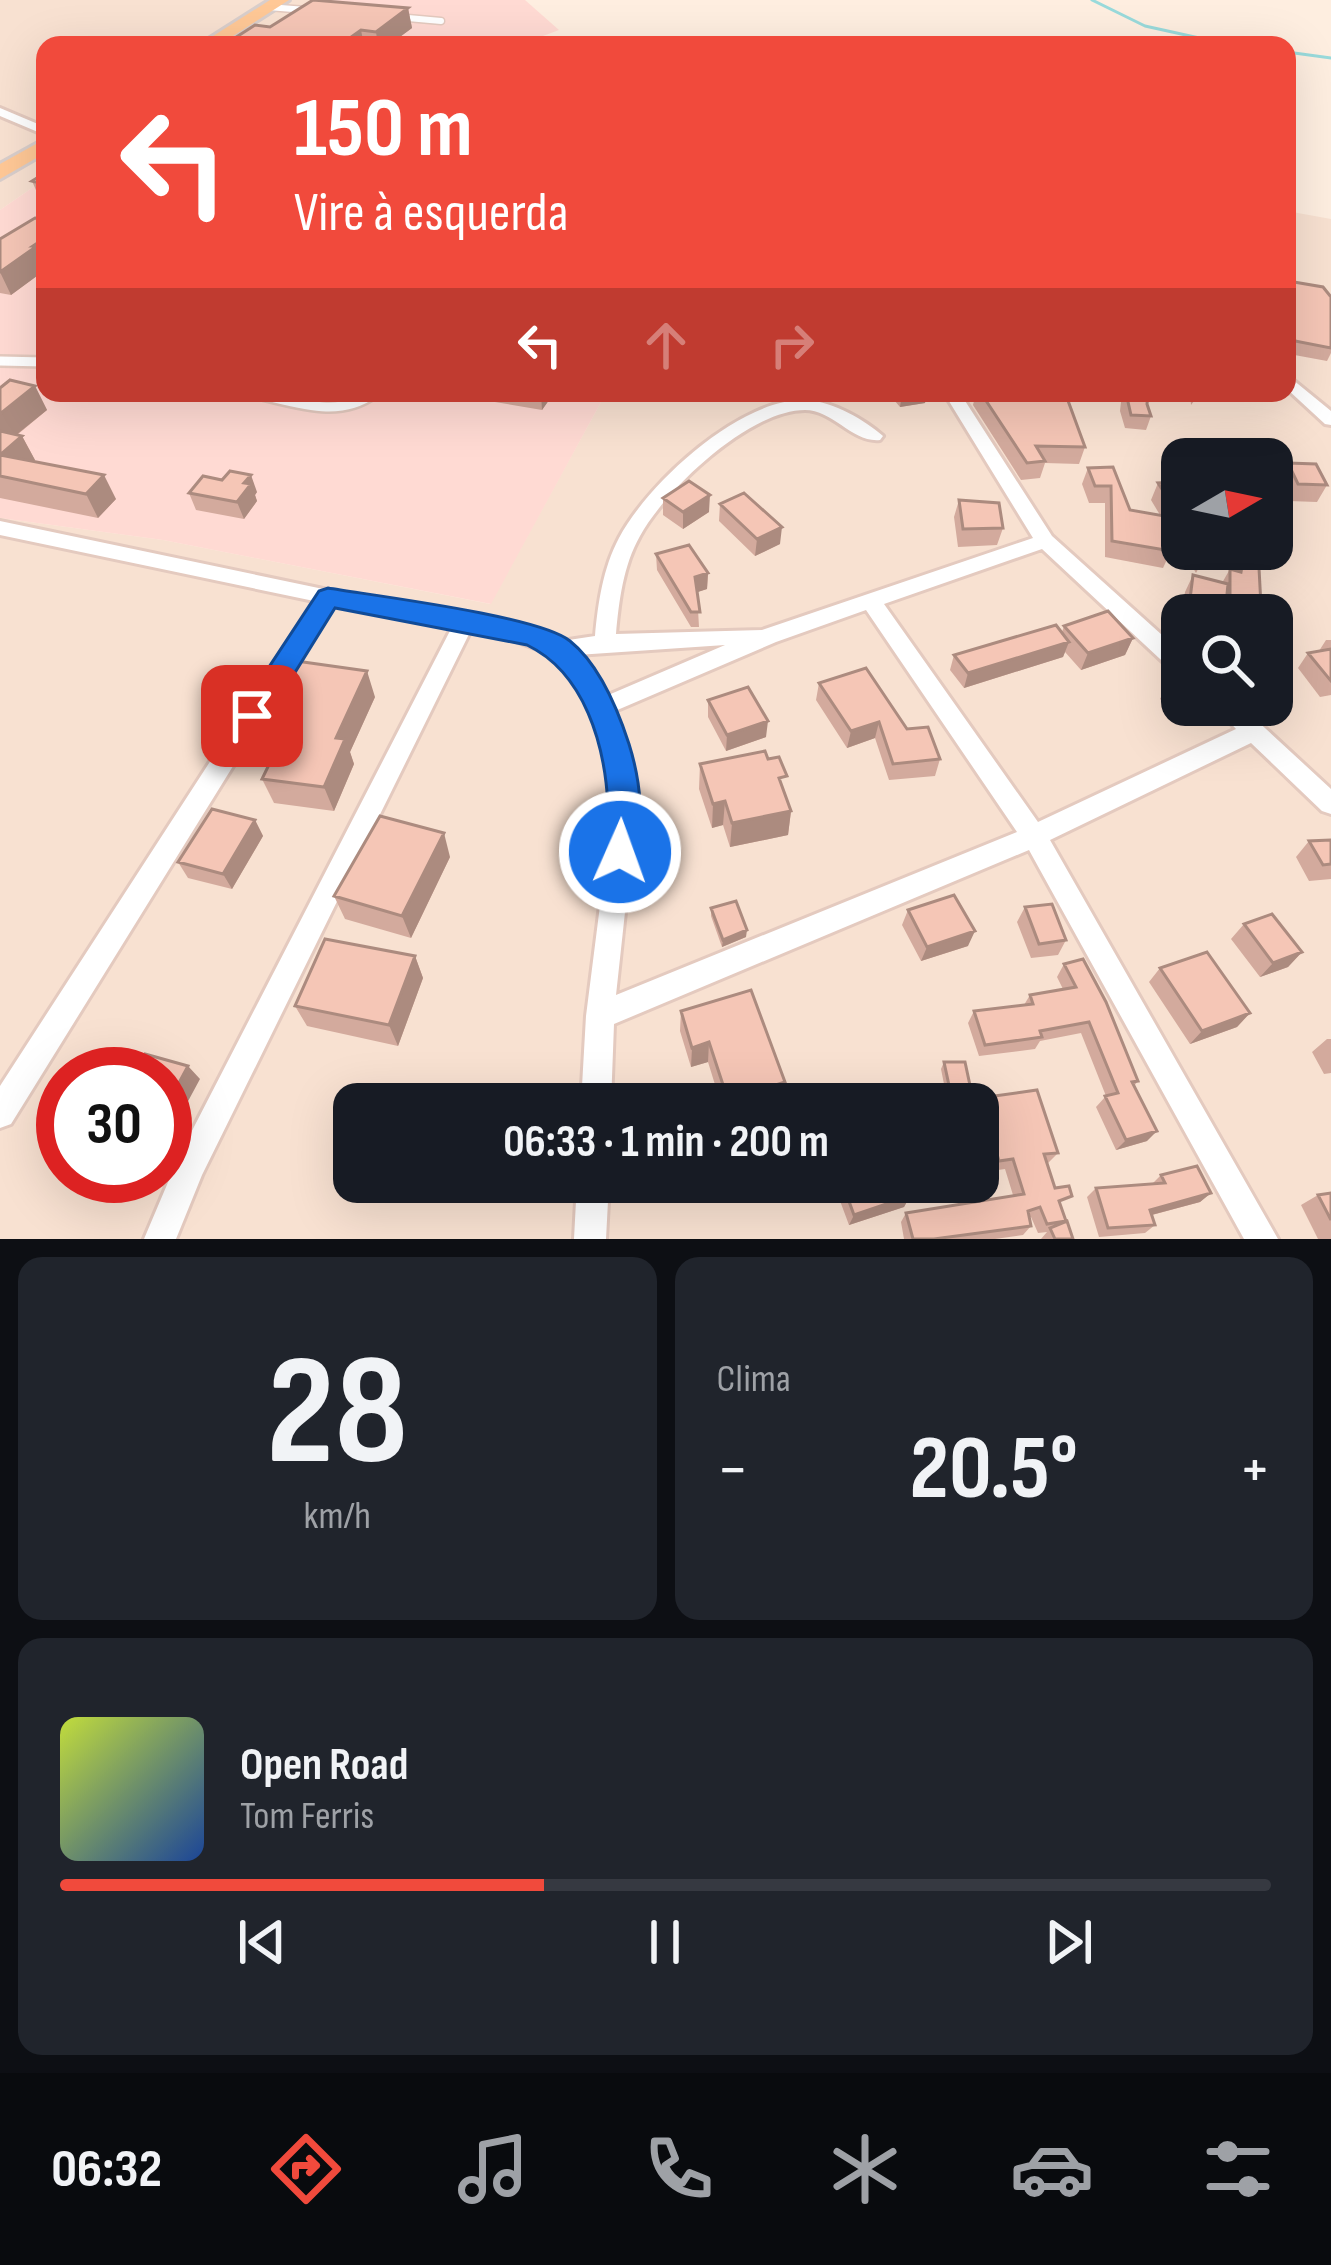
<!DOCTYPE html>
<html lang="pt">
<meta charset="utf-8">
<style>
:root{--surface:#171b24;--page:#20242c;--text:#f1f3f6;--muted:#9ea1a6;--line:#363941;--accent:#f14a3c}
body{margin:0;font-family:"Sofia Sans Condensed",sans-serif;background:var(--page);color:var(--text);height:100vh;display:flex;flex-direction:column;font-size:45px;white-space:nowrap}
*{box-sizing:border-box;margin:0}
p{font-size:39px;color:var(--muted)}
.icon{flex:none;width:66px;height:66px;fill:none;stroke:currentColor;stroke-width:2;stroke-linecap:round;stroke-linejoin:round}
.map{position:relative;height:1239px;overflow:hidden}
.drawer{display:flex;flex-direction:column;gap:18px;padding:18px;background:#0d0f14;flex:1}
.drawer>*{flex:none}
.hud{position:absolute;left:36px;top:36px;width:1260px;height:366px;border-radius:24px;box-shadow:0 12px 48px #0002;background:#f14a3c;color:#fff;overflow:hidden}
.needle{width:78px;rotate:81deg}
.buttons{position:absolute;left:1161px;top:438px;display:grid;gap:24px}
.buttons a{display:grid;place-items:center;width:132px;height:132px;border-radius:24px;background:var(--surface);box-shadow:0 12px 48px #0002;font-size:60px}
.speed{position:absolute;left:36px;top:1047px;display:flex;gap:24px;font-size:60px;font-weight:700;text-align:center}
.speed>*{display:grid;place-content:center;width:156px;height:156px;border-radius:50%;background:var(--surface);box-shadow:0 12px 48px #0002;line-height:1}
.speed .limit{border:18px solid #d22;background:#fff;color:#111}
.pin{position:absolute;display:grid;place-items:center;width:102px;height:102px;color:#fff;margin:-51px;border-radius:24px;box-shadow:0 6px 18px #0006}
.me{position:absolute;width:132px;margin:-66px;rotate:2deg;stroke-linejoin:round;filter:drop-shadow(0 0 9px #0008)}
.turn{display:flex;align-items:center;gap:42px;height:252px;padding:0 60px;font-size:54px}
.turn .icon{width:156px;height:156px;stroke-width:2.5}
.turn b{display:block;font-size:84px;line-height:102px}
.lanes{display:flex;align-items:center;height:114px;padding:0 60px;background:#0003;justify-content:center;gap:60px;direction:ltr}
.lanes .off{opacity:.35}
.big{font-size:90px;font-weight:700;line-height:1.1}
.drawer .widget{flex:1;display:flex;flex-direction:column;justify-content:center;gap:18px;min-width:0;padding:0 42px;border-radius:24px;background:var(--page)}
.drawer .dial{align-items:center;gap:0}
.dial b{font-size:156px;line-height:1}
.song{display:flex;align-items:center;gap:36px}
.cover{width:144px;height:144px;border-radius:18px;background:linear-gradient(135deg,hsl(70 70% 55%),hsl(220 70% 35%))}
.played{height:12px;border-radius:6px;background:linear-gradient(90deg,var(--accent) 40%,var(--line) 40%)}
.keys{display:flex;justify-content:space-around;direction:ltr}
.heat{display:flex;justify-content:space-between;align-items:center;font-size:66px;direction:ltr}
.drawer .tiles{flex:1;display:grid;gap:18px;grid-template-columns:1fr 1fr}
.widget:last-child{grid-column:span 2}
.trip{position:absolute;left:333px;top:1083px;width:666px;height:120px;border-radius:24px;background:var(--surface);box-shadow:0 12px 48px #0002;font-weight:700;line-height:120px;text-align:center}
.tab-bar{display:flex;height:192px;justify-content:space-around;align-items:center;background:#090b0e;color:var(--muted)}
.tab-bar .icon{width:84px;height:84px}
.tab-bar .selected{color:var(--accent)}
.tab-bar b{font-size:54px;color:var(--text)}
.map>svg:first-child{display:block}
.residential{fill:#f8e1d1;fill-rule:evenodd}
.commercial{fill:#ffdad3}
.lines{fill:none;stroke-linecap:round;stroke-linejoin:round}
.stream{stroke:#99dadb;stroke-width:3}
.service-far1-casing{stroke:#e4cabf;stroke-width:9}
.service-casing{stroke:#e4cabf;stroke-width:14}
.minor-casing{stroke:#e4cabf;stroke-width:6}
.primary-casing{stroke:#d9cecb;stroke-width:6}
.service-far1{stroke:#fff;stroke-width:6}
.service{stroke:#fff;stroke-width:9}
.minor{fill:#fff;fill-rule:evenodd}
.primary{fill:#ffc896;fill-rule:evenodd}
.wall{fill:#d3aa9d}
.shaded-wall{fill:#ac8b7f}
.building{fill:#f5c6b6;stroke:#ac8b7f;stroke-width:3}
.route{fill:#1a73e8;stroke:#114b97;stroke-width:3}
</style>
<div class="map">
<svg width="1331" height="1239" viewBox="0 0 1331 1239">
<rect width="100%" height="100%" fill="#feeee0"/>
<path class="residential" d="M0 0H314L246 45H45V179L0 210Z
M1287 211 1331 219V1239H0V518L163 540 490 604 606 393H1287ZM1182 459H1272V549H1182ZM1182 615H1272V705H1182ZM63 1074H165V1176H63ZM354 1104H978V1182H354Z"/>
<path class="commercial" d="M314 0H525L559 30 519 45H246Z
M45 179V393H606L491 604 163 540 0 518V210Z"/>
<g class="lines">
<path class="stream" d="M1092 0 1145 26 1231 45
M1287 52 1331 58"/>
<defs>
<path id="service-far1" d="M268 7 306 10
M397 17 441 21"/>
<path id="service" d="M0 361 45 362
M253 393C293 401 338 420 374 393"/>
<path id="minor" d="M0 108 45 127V135L0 116Z
M1287 375 1331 411V425L1325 424 1287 389Z
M944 393H960L1052 536 1182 653V674L1174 672 1042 549 884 604 1038 822 1236 729 1214 705H1240L1331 789V814L1322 811 1251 743 1050 840 1278 1239H1244L1029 850 614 1024 611 1104H581L586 1016 612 811 606 758 592 710 553 655 500 635 471 630 202 1175 176 1239H144L180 1154 452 627 333 605 11 1124 0 1128V1086L314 601 0 535V521L328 590 502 620 562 641 595 636C598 603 603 568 619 538 648 483 742 396 808 400 833 402 865 420 883 436L880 440C853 443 833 410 805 410 749 410 665 490 640 536 623 566 619 601 616 634L762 630 1033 538ZM866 610 1017 832 616 995 636 811 630 758 615 711 776 642ZM725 645 606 696 577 655Z
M577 1182H609L606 1239H574Z"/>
<path id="primary" d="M270 0H289L219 45H199Z
M45 139V153L0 179V164Z"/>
</defs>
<use href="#service-far1" class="service-far1-casing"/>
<use href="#service" class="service-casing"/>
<use href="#minor" class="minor-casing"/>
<use href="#primary" class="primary-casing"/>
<use href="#service-far1" class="service-far1"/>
<use href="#service" class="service"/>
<use href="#minor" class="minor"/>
<use href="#primary" class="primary"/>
</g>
<path class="wall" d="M408 8 412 28 389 45H224L270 27Z
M45 173V205L42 204 32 181Z
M45 220V270L11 295 0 293V239Z
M1287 283 1331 297V353L1327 361 1289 354Z
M35 386 47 410 17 435 22 436 35 460 33 461 116 499 98 518 0 498V388Z
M441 393H554L542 410Z
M888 393H927L925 403 900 407Z
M976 393H1061L1085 447 1079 464 1045 463 1040 478 1021 480 973 405Z
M1122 393H1148L1147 404 1151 416 1146 430 1125 428 1120 411Z
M1190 393H1200L1191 405Z
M1288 463 1327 485 1317 502 1289 501 1278 480Z
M1113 467 1130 510 1160 515 1151 500 1158 483 1182 482V549H1204L1205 556 1196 573 1186 556 1170 553 1163 568 1105 557V503H1089L1082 484 1088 468Z
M257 492 255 495 257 501 244 519 196 510 189 493Z
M663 498 709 512 683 529 663 515Z
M959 500 1003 528 997 545 958 547 954 517Z
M720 504 780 544 755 556 719 521Z
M1240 549H1258L1261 606 1256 615H1182V650L1173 639 1180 626 1185 592 1193 575 1222 583 1230 569 1236 571Z
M656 554 708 573 707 589 697 592 699 627H691L657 570Z
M1064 626 1133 638 1125 655 1081 670 1065 652 1063 657 964 688 950 670 954 655 1062 632Z
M1326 640H1331V695L1320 697 1298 668 1308 653 1319 651Z
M1182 676V705H1212L1207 713 1188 724 1160 699 1169 682Z
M819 683 940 759 935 776 889 780 875 738 847 748 816 700Z
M375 697 350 752 354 764 334 811 274 803 262 779 285 731 269 729 258 704Z
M708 700 766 737 726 751 708 717Z
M700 764 784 792 791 811 788 835 730 847 723 825 712 828 699 789Z
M255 820 263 836 232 889 188 878 178 862Z
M1331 840V879L1309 881 1296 857 1309 841Z
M450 857 411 938 345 919 334 896Z
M1025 907 1066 940 1058 955 1031 958 1017 922Z
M711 908 746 937 722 947 711 916Z
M908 910 968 946 921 961 902 925Z
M1244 924 1302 952 1288 967 1260 977 1231 939Z
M415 956 423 978 398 1046 307 1026 295 1006Z
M1064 964 1138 1081 1134 1086 1147 1141 1116 1150 1096 1107 1106 1096 1081 1033 1040 1041 1035 1049 979 1056 968 1023 974 1011 1024 1005 1030 995 1063 989 1057 977Z
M1160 968 1250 1013 1237 1027 1190 1044 1149 982Z
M681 1011 781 1101 772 1104H721L708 1062 691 1067 680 1031Z
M1327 1039H1331V1073L1324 1074 1312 1052Z
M944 1062 974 1104H948L941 1069Z
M980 1098 1058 1153 1047 1164 1073 1239H1041L1047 1232 1038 1233 1031 1217H1029L1031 1226 1023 1235 995 1239H904L901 1222 906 1213 1013 1195 1005 1169 991 1171 978 1126V1104H976Z
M1161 1175 1211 1193 1200 1202 1152 1215 1155 1225 1145 1233 1099 1237 1087 1197 1096 1188 1152 1184Z
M833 1182H904L910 1196 904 1207 849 1225Z
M1331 1193V1239H1318L1301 1205 1318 1195Z"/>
<path class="shaded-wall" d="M408 8 412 28 389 45H378L376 32Z
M361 30 364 45H340Z
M45 238V270L11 295 0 272Z
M35 386 47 410 0 448V414Z
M554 393 542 410 541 394Z
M910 393H927L925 403 900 407 902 394Z
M22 436 35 460 14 479 0 455Z
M104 475 116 499 98 518 86 494Z
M251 475 257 492 255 495 257 501 244 519 237 502 244 483Z
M710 495 709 512 683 529V512Z
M782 527 780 544 755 556 757 539Z
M708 573 707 589 695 593V577Z
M1133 638 1125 655 1081 670 1088 653Z
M1069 642 1063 657 964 688 968 673Z
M367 671 375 697 350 752 354 764 334 811 324 787 336 738Z
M1201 705H1212L1207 713 1188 724 1197 707Z
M768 721 766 737 726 751 727 735Z
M879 722 875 738 847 748 851 731Z
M725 801 723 825 712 828 713 804Z
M791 811 788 835 730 847 732 823Z
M255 820 263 836 232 889 223 874Z
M444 833 450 857 411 938 402 916Z
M747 930 746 937 722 947 723 940Z
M975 931 968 946 921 961 927 947Z
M1302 952 1288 967 1260 977 1273 963Z
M415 956 423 978 398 1046 389 1025Z
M1250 1013 1237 1027 1190 1044 1202 1031Z
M709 1042 708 1062 691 1067 692 1048Z
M188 1066 200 1079 165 1144V1109Z
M785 1082 781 1101 772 1104H728V1100Z
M1157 1131 1147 1141 1116 1150 1126 1140Z
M1211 1193 1200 1202 1140 1218 1150 1210Z
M910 1196 904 1207 849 1225 854 1215Z"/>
<path class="building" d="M313 0 408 8 376 32 361 30 340 45H224L255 25 270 27Z
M45 173V184L32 181Z
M35 218 45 220V238L33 246H37L0 272V239Z
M1288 281 1323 287 1331 297V348L1295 341 1287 311Z
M10 380 35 386 0 414V388Z
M981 393H1061L1067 398 1085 447 1036 446 1045 461 1027 463Z
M1126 393H1148L1147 404 1151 416 1131 415Z
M0 431 22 436 0 455 104 475 86 494 0 476Z
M1288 463 1316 464 1327 485 1298 484Z
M1113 467 1130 510 1181 519 1158 483 1182 482V537L1170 535 1171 551 1112 541 1111 486H1095L1088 468Z
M230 471 251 475 244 483 251 484 237 502 189 493 203 476 222 480Z
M689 481 710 495 683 512 663 498Z
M744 493 782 527 757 539 720 504Z
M959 500 999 503 1003 528 963 529Z
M689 545 708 573 695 577 700 612H691L656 554Z
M1245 549H1258L1261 606 1230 600V569L1241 572Z
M1193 575 1228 584 1225 615H1188Z
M1108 611 1133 638 1088 653 1064 626Z
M1056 625 1069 642 968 673 954 655Z
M1331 649V681L1308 653Z
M282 659 367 671 336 738 345 739 324 787 262 779 296 709 258 704Z
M866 668 907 729 928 727 940 759 893 764 879 722 851 731 819 683Z
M1182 676V693L1169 682Z
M748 687 768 721 727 735 708 700Z
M765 751 768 759 779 757 787 776 779 778 791 811 732 823 725 801 713 804 700 764Z
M212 809 255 820 223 874 178 862Z
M380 816 444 833 402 916 334 896Z
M1331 840V864L1323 865 1309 841Z
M954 895 975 931 927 947 908 910Z
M736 901 747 930 723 940 711 908Z
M1052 904 1066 940 1039 944 1025 907Z
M1272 914 1302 952 1273 963 1244 924Z
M325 939 415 956 389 1025 295 1006Z
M1207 952 1250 1013 1202 1031 1160 968Z
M1083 959 1106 1002 1138 1081 1132 1082 1157 1131 1126 1140 1105 1096 1118 1093 1089 1022 1040 1031 1042 1037 985 1045 974 1011 1033 1004 1030 995 1076 987 1064 964Z
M751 990 785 1082 728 1100 709 1042 692 1048 681 1011Z
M145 1054 188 1066 165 1109V1074H133Z
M944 1062H965L974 1104H953Z
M1037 1090 1058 1153 1044 1154 1055 1188 1069 1186 1072 1196 1059 1201 1066 1221 1047 1224 1040 1207 1028 1211 1031 1226 934 1239H913L906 1213 1024 1194 1013 1159 999 1161 980 1098Z
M1197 1166 1211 1193 1150 1210 1155 1225 1108 1228 1096 1188 1165 1183 1161 1175Z
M842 1182H904L910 1196 854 1215Z
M1331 1193V1220L1318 1195Z
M1067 1221 1073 1239H1055L1050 1228Z"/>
<path class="route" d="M328 588C376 596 539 616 570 641 600 665 618 710 629 744 640 779 647 828 631 862L620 866 608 862C599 844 609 825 608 806 605 745 585 673 527 645L335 608 263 724H242L238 716 242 708 319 591Z"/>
</svg>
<div class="buttons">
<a><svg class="needle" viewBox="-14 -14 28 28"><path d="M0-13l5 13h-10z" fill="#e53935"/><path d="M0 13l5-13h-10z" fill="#9ea1a6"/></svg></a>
<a><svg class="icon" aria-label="search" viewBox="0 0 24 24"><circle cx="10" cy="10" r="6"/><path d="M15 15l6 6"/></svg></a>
</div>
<div class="speed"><div class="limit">30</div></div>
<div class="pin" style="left:252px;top:716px;background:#d93025"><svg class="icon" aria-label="arrive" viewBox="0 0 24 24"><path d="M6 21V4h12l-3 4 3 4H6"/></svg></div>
<svg class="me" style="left:620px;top:852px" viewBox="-20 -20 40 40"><circle r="17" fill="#1a73e8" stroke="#fff" stroke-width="3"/><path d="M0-11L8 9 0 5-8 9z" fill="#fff"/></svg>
<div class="trip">06:33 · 1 min · 200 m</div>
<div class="hud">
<div class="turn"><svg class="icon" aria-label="left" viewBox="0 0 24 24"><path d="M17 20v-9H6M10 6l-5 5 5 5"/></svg><div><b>150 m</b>Vire à esquerda</div></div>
<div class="lanes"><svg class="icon" aria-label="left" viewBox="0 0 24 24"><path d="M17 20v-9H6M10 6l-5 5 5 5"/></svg><svg class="icon off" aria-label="ahead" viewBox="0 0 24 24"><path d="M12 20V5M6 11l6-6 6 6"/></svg><svg class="icon off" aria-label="right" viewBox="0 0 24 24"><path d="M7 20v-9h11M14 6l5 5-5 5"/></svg></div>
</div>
</div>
<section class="drawer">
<div class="tiles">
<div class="widget dial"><b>28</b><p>km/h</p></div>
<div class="widget"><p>Clima</p>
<div class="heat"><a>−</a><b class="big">20.5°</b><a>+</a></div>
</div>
<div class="widget">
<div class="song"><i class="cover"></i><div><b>Open Road</b><p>Tom Ferris</p></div></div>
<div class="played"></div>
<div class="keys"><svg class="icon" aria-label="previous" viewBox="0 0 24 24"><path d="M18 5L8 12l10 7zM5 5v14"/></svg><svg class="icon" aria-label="pause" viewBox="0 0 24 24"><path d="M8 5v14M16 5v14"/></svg><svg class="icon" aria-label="next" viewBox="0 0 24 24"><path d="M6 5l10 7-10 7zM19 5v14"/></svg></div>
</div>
</div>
</section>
<nav class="tab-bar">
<b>06:32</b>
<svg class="icon selected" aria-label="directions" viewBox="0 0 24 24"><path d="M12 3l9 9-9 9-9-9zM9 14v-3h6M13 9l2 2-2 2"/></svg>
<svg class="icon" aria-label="music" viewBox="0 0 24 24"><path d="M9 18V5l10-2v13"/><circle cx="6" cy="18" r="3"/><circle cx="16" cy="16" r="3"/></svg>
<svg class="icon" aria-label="phone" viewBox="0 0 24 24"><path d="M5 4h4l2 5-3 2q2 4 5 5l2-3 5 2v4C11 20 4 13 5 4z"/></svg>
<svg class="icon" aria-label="climate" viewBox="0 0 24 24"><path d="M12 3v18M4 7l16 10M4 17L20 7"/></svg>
<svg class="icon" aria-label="car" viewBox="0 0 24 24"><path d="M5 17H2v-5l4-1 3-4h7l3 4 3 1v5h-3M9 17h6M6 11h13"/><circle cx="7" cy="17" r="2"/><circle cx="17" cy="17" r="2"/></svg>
<svg class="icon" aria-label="filters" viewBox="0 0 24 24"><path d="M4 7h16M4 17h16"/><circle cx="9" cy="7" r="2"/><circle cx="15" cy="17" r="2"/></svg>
</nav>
